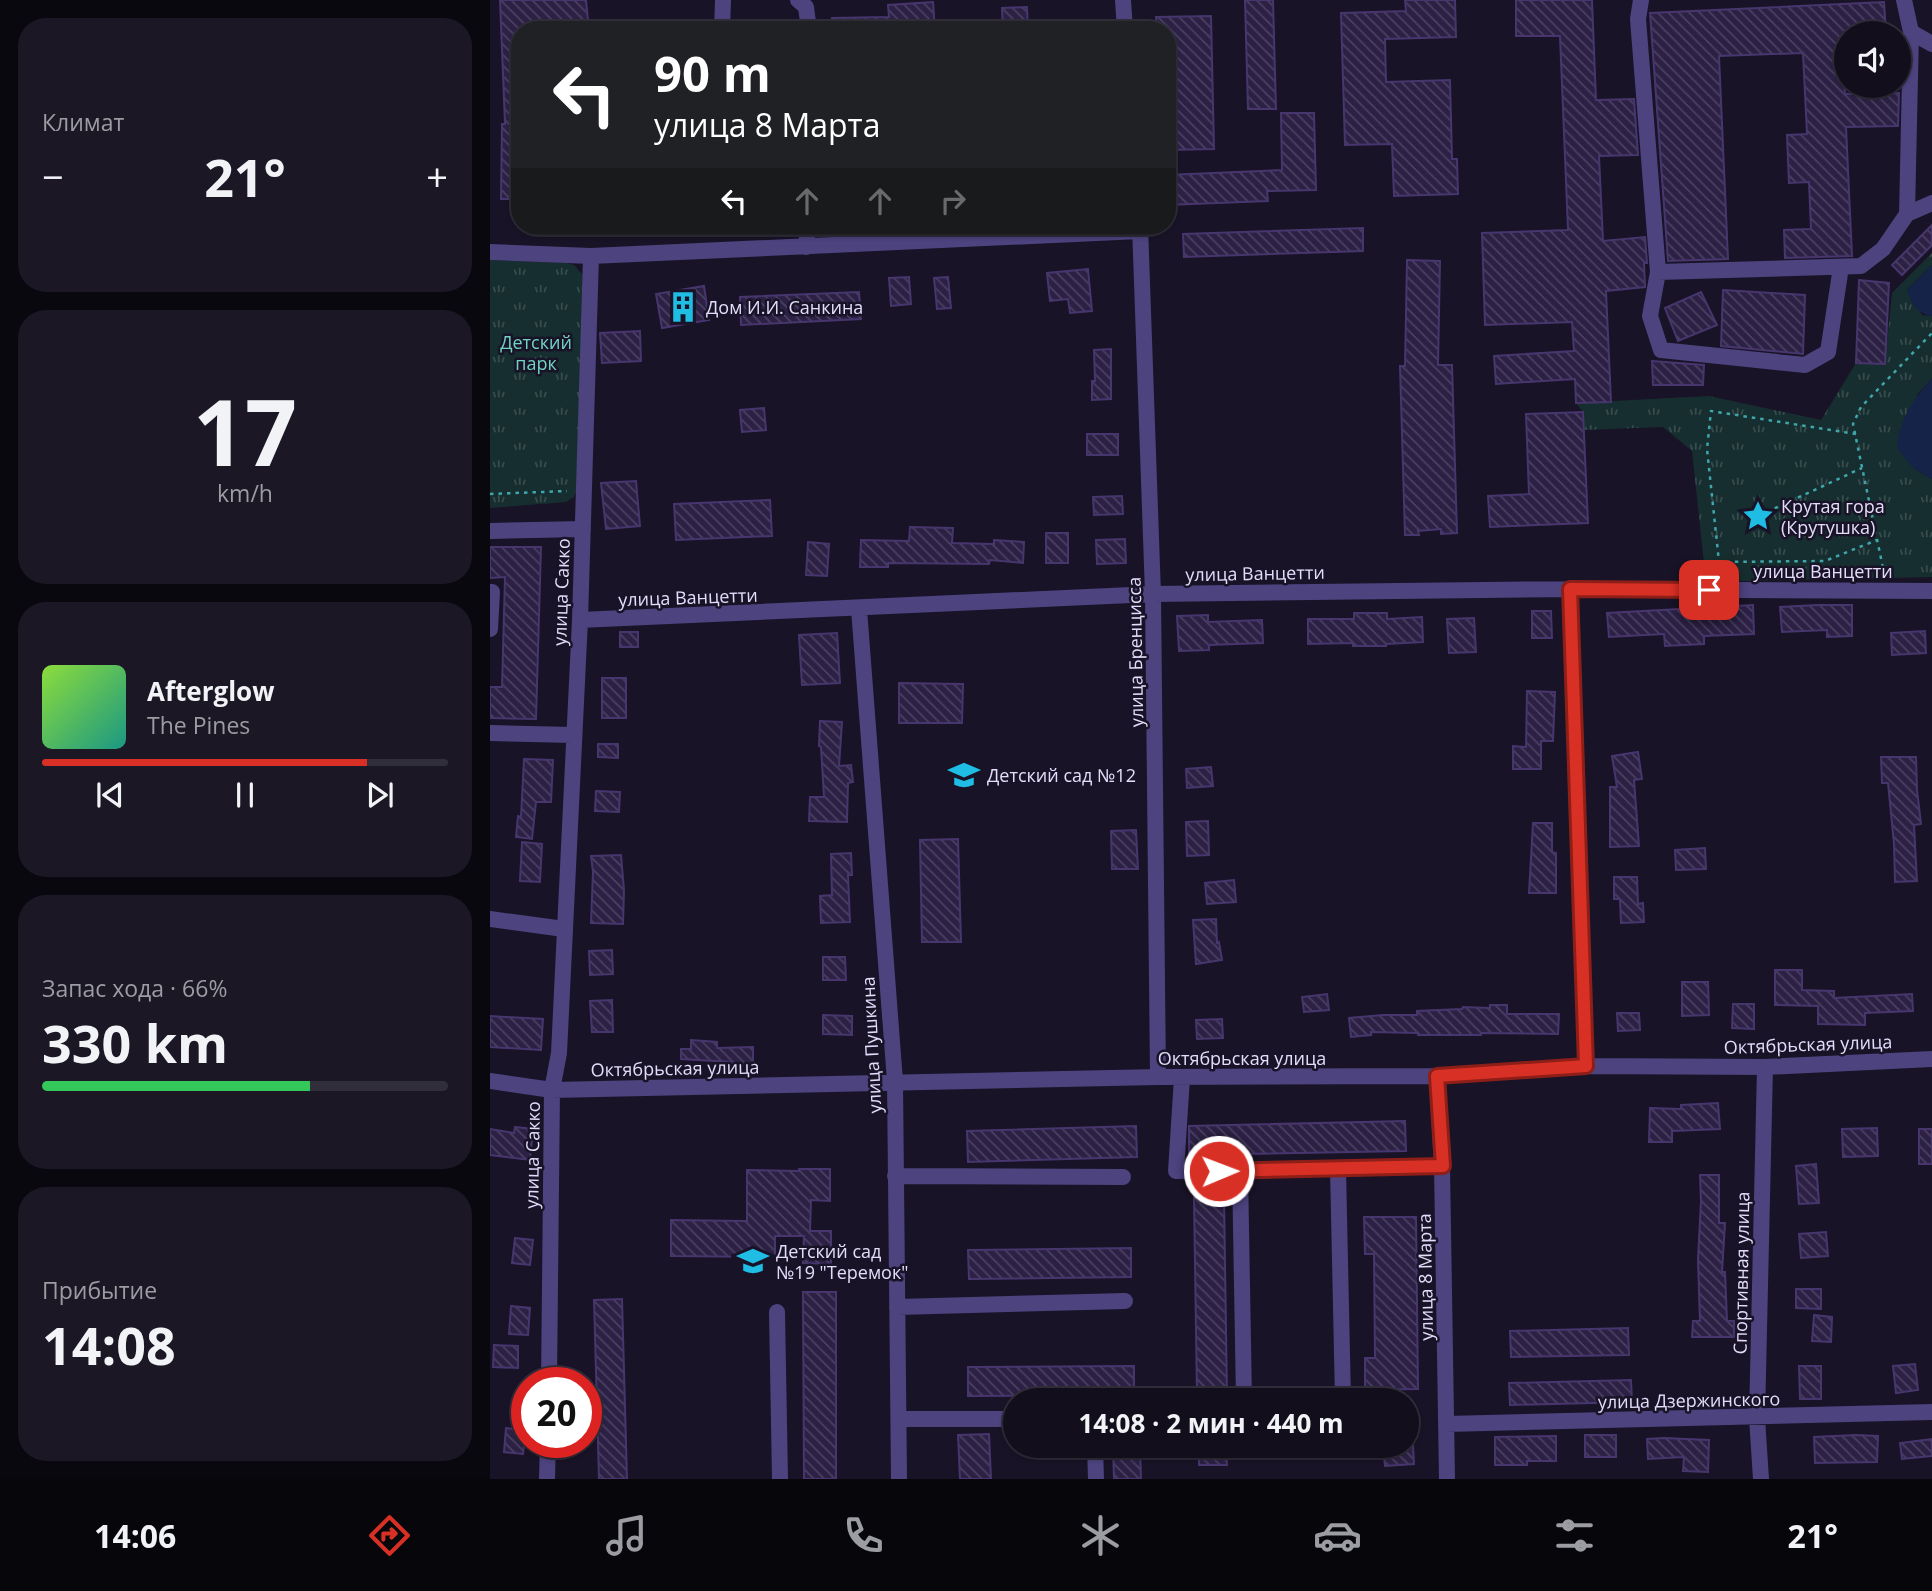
<!DOCTYPE html>
<html lang="ru">
<meta charset="utf-8">
<style>
:root{--surface:#120e1c;--page:#1b1725;--text:#f1f3f6;--muted:#9c9ca3;--line:#312e3b;--accent:#d93025}
body{margin:0;font-family:"Open Sans",sans-serif;background:var(--page);color:var(--text);height:100vh;display:flex;flex-direction:column;font-size:26px;white-space:nowrap}
*{box-sizing:border-box;margin:0}
p{font-size:23px;color:var(--muted)}
.icon{flex:none;width:38px;height:38px;fill:none;stroke:currentColor;stroke-width:2;stroke-linecap:round;stroke-linejoin:round}
.map{position:relative;flex:1;overflow:hidden}
.side{display:flex;flex-direction:column;gap:18px;padding:18px;background:#0a080f;width:490px}
.side>*{flex:none}
.top-card{position:absolute;left:21px;top:21px;width:665px;height:214px;border-radius:28px;box-shadow:0 2px 5px #0004,0 0 0 2px var(--line);background:#202124;color:#fff;overflow:hidden}
.controls{position:absolute;left:1344px;top:21px;display:grid;gap:14px}
.controls a{display:grid;place-items:center;width:77px;height:77px;border-radius:50%;background:var(--surface);box-shadow:0 2px 5px #0004,0 0 0 2px var(--line);font-size:35px}
.speed{position:absolute;left:21px;top:1367px;display:flex;gap:14px;font-size:35px;font-weight:700;text-align:center}
.speed>*{display:grid;place-content:center;width:91px;height:91px;border-radius:50%;background:var(--surface);box-shadow:0 2px 5px #0004,0 0 0 2px var(--line);line-height:1}
.speed .limit{border:10px solid #d22;background:#fff;color:#111}
.pin{position:absolute;display:grid;place-items:center;width:60px;height:60px;color:#fff;margin:-30px;border-radius:14px;box-shadow:0 4px 10px #0006}
.me{position:absolute;width:77px;margin:-38px;rotate:89deg;stroke-linejoin:round;filter:drop-shadow(0 0 5px #0008)}
.turn{display:flex;align-items:center;gap:24px;height:147px;padding:0 28px;font-size:32px}
.turn .icon{width:91px;height:91px;stroke-width:2.5}
.turn b{display:block;font-size:49px;line-height:60px}
.lanes{display:flex;align-items:center;height:66px;padding:0 28px;background:#0003;justify-content:center;gap:35px;direction:ltr}
.lanes .off{opacity:.35}
.big{font-size:52px;font-weight:700;line-height:1.1}
.side .widget{flex:1;display:flex;flex-direction:column;justify-content:center;gap:10px;min-width:0;padding:0 24px;border-radius:28px;background:var(--page)}
.side .dial{align-items:center;gap:0}
.dial b{font-size:91px;line-height:1}
.song{display:flex;align-items:center;gap:21px}
.cover{width:84px;height:84px;border-radius:10px;background:linear-gradient(135deg,hsl(90 70% 55%),hsl(170 70% 35%))}
.played{height:7px;border-radius:4px;background:linear-gradient(90deg,var(--accent) 80%,var(--line) 80%)}
.keys{display:flex;justify-content:space-around;direction:ltr}
.heat{display:flex;justify-content:space-between;align-items:center;font-size:38px;direction:ltr}
.charge{height:10px;border-radius:5px;background:linear-gradient(90deg,#34c759 66%,var(--line) 0)}
.trip{position:absolute;left:513px;top:1388px;width:416px;height:70px;border-radius:35px;background:var(--surface);box-shadow:0 2px 5px #0004,0 0 0 2px var(--line);font-weight:700;line-height:70px;text-align:center}
.dock{display:flex;height:112px;justify-content:space-around;align-items:center;background:#07060b;color:var(--muted)}
.dock .icon{width:49px;height:49px}
.dock .active{color:var(--accent)}
.dock b{font-size:32px;color:var(--text)}
main{display:flex;flex:1;min-height:0}
.map>svg:first-child{display:block}
.grass{fill:url(#grass-tufts)}
.water{fill:#152348}
.building{fill:url(#building-back-hatch);stroke:#47366e;stroke-width:2}
.lines{fill:none;stroke-linecap:round;stroke-linejoin:round}
.path{stroke:#3fa7ac;stroke-width:2.5;stroke-dasharray:3.5 5;stroke-linecap:butt}
.minor{stroke:#4c437f;stroke-width:16}
.route-casing{stroke:#8d1f18;stroke-width:18}
.route{stroke:#d93025;stroke-width:12}
.labels{text-anchor:middle;dominant-baseline:central;stroke-width:5;stroke-linejoin:round;paint-order:stroke}
.poi-label{font-size:18px;fill:#e3dcfb;stroke:#181326;text-anchor:start}
.park-label{font-size:18px;fill:#70d3c4;stroke:#181326}
.street-label{font-size:18px;fill:#e3dcfb;stroke:#181326}
</style>
<main>
<section class="side">
<div class="widget"><p>Климат</p>
<div class="heat"><a>−</a><b class="big">21°</b><a>+</a></div>
</div>
<div class="widget dial"><b>17</b><p>km/h</p></div>
<div class="widget">
<div class="song"><i class="cover"></i><div><b>Afterglow</b><p>The Pines</p></div></div>
<div class="played"></div>
<div class="keys"><svg class="icon" aria-label="previous" viewBox="0 0 24 24"><path d="M18 5L8 12l10 7zM5 5v14"/></svg><svg class="icon" aria-label="pause" viewBox="0 0 24 24"><path d="M8 5v14M16 5v14"/></svg><svg class="icon" aria-label="next" viewBox="0 0 24 24"><path d="M6 5l10 7-10 7zM19 5v14"/></svg></div>
</div>
<div class="widget"><p>Запас хода · 66%</p><b class="big">330 km</b><div class="charge"></div></div>
<div class="widget"><p>Прибытие</p><b class="big">14:08</b></div>
</section>
<div class="map">
<svg width="1442" height="1479" viewBox="0 0 1442 1479">
<defs>
<pattern id="grass-tufts" width="24" height="20" patternUnits="userSpaceOnUse" patternTransform="scale(1.75)"><rect width="24" height="20" fill="#162e2f"/><path d="M3 7l-1-3M5 7V3M7 7l1-3M15 17l-1-3M17 17v-4M19 17l1-3" fill="none" stroke="#384c4e"/></pattern>
<pattern id="building-back-hatch" width="6" height="6" patternUnits="userSpaceOnUse" patternTransform="scale(1.75)"><rect width="6" height="6" fill="#2c2145"/><path d="M-1 5l2 2M0 0l6 6M5-1l2 2" fill="none" stroke="#4a4161"/></pattern>
</defs>
<rect width="100%" height="100%" fill="#181326"/>
<path class="grass" d="M1442 253V265L1417 290 1432 315 1442 316V378L1427 395 1423 468 1442 479V577L1216 582 1202 451 1173 427 1094 430 1093 412 1086 403 1219 396 1331 420 1366 363 1395 364 1402 293Z
M0 260 76 263 84 265 92 274 91 395 87 490 84 497 76 502 0 508Z"/>
<path class="water" d="M1442 265V316C1427 314 1421 304 1417 290Z
M1442 378V479L1423 468 1407 448C1411 416 1421 403 1442 378Z"/>
<path class="building" d="M10 0H96L99 30H30V199H11L12 124H15Z
M755 0H783L786 109H758Z
M915 0H965L966 37 895 39 896 82 960 80 962 159H967L968 194 904 196 902 144 855 145 851 13 916 11Z
M1026 0H1102L1106 100 1144 99 1148 155 1109 156 1113 241 1155 237 1157 263H1154L1155 287 1116 291 1121 402 1086 403 1085 379 1006 384 1004 356 1084 351 1082 322 995 325 992 233 1078 230 1070 36H1026Z
M443 2 445 30H343L342 18 399 17 398 5Z
M1394 2 1396 33H1356V51H1353L1355 94 1409 93 1408 126 1356 127 1362 256 1295 258 1294 230 1321 229 1319 182 1299 183 1297 135 1317 134 1313 53 1229 56 1238 259 1178 261 1160 13Z
M537 7 538 30H513L512 8Z
M721 16 724 149 677 150V30H667L666 17Z
M791 113H824L826 190 777 191 778 201 677 205V175L792 170Z
M1442 225V245L1412 275 1402 265Z
M873 228V251L694 257 693 234Z
M917 260 950 261 948 365H962L967 533 951 534V529L928 531 929 535H915L910 366H915Z
M598 269 602 311 580 313 578 299 560 301 557 273Z
M419 277 421 304 401 306 399 278Z
M458 277 461 308 447 309 444 278Z
M1369 280 1399 283 1395 364 1366 363Z
M214 286 219 320 172 328 166 294Z
M1233 290 1315 295 1313 354 1231 346Z
M369 292 371 319 251 325 250 297Z
M1211 292 1227 325 1188 341 1175 308Z
M150 331 151 361 112 363 110 333Z
M621 349V399L602 400V381H605L604 350Z
M1162 361 1214 365 1213 385H1163Z
M274 408 276 430 252 432 250 410Z
M1093 412 1098 523 1000 527 998 496 1039 494 1036 414Z
M597 434H628V455H597Z
M146 481 150 526 116 529 111 483Z
M632 496 633 514 604 515 603 497Z
M280 500 282 536 186 540 184 504Z
M420 527 463 528 462 543 504 544V540L534 542 533 563 500 560 499 564 398 563V567H370L371 540 419 541Z
M556 533H578V563H556Z
M635 539 636 563 607 564 606 540Z
M318 542 339 544 337 576 316 575Z
M0 547H51L46 719 0 718V687H12L15 577 0 578Z
M1263 605 1264 634 1214 636V644L1175 646 1174 634 1119 637 1117 613Z
M1328 605H1362V636L1337 637V630L1292 632 1290 607Z
M1042 611H1061L1062 638H1042Z
M864 613H897V619L932 617 933 642 896 644V646H863V643L818 644V619H864Z
M718 615V622L772 620 773 643 719 645V650L689 651 687 616Z
M984 618 986 652 959 653 957 619Z
M1435 631 1436 653 1402 655 1401 633Z
M130 632H148V647H130Z
M347 633 350 683 312 685 309 635Z
M112 678H136V718H112Z
M409 683 473 684 472 723H409Z
M1037 691 1065 692 1063 741H1051V769H1023V746L1036 747Z
M330 721 352 722 349 766 361 765 363 782 358 783 357 822 319 821 320 797H334L331 747 329 746Z
M108 744H128V758L108 757Z
M1148 752 1152 779 1144 780 1149 846 1120 847V787H1127L1122 756Z
M1391 757H1426L1427 790 1431 824 1424 825 1427 881 1405 882 1404 844 1398 783H1392Z
M34 759 63 760 61 802H46L42 839 26 837 28 816 31 817Z
M721 767 723 786 697 788 696 769Z
M106 791 130 792 129 812 105 811Z
M718 821 719 855 697 856 696 822Z
M1043 823H1062V852L1066 853V893H1039Z
M646 830 648 869H622L621 831Z
M468 839 471 942H432L430 840Z
M32 842 52 844 50 882 30 881Z
M1215 848 1216 869 1186 870 1185 850Z
M361 853 362 875H358L360 922 331 923 330 896 342 895 341 854Z
M131 855 134 890 133 924 101 923 103 872 101 856Z
M1124 877H1147L1148 904 1153 903 1154 922 1131 923 1130 899H1124Z
M744 880 746 902 717 904 715 883Z
M726 919 727 943 729 942 732 960 706 964 703 920Z
M122 950 123 974 100 975 99 951Z
M333 957H355L356 980H333Z
M1285 970H1312V990L1344 991V998L1422 994 1423 1011 1375 1013V1025L1328 1024V1006L1285 1005Z
M1192 982H1218L1219 1015 1192 1016Z
M837 994 839 1010 814 1012 812 997Z
M122 1000 123 1032H102L100 1001Z
M1243 1004H1264V1029L1242 1028Z
M1000 1005H1017V1014H1069L1068 1034 991 1033V1035H928V1033L881 1032V1035L861 1037 859 1018 893 1015H927V1011L972 1009 973 1007 1000 1008Z
M1127 1013H1149L1150 1030 1128 1031Z
M333 1015 362 1016V1035L333 1034Z
M0 1016 53 1019 51 1050 0 1047Z
M732 1019 733 1038 707 1039 706 1020Z
M201 1040 227 1042V1048L263 1047V1066H242V1062L191 1059V1049H201Z
M1228 1103 1230 1129 1182 1131V1142H1159L1160 1108 1191 1109V1105Z
M915 1121 916 1151 699 1155V1126Z
M646 1126 647 1157 478 1162 477 1131Z
M25 1127 43 1129 40 1160 0 1155V1129L24 1133Z
M1387 1128 1388 1156 1353 1157 1352 1129Z
M1429 1129H1442V1164H1429Z
M1326 1164 1329 1203 1309 1204 1306 1166Z
M309 1169H340V1201L321 1200 320 1231H341V1264L313 1263 314 1236H285V1257L181 1256V1220L257 1221V1170L309 1171Z
M1210 1175H1229V1223H1235L1232 1272H1235L1237 1321H1244V1337H1202L1203 1321H1210L1208 1260 1211 1201Z
M734 1197 737 1396H707L704 1198Z
M874 1217H926L928 1389 875 1390V1358H885L884 1254H875Z
M1336 1232 1338 1256 1311 1258 1309 1234Z
M25 1238 43 1240 40 1265 22 1263Z
M641 1248V1277L479 1279 478 1250Z
M1306 1289H1331V1309L1306 1308Z
M313 1292H346V1479H314Z
M132 1299 137 1479H109L104 1300Z
M21 1306 40 1308 38 1335 19 1334Z
M1324 1315 1342 1317 1341 1342 1322 1341Z
M1138 1328 1139 1355 1021 1357 1020 1331Z
M4 1345 28 1346V1368L3 1367Z
M1425 1364 1428 1390 1406 1393 1403 1366Z
M644 1366V1395L478 1396V1367Z
M1309 1366H1331V1399H1310Z
M1141 1380 1142 1402 1020 1405 1019 1383Z
M16 1428 36 1430 33 1454 14 1452Z
M499 1434 501 1479H470L468 1435Z
M1095 1435H1126V1457H1095Z
M1366 1435 1388 1436 1387 1462 1325 1463 1324 1437Z
M1066 1436V1461H1037V1465H1005V1437Z
M1174 1438 1219 1440 1218 1472 1193 1471 1194 1457 1158 1459 1157 1439Z
M1442 1439V1456L1412 1459 1410 1443Z
M623 1446H650L651 1479H624Z
M709 1446H736L737 1465H709Z
M893 1446H923L924 1464 895 1466Z"/>
<g class="lines">
<path class="path" d="M1366 434 1221 411 1217 449 1229 562 1335 561 1387 540
M0 494 77 491
M1277 512 1372 468
M1398 574 1393 568 1363 424 1371 407 1442 333"/>
<path class="minor" d="M308 0 316 7 319 30
M633 0 635 30
M1151 0 1148 19 1168 272 1371 266 1393 249 1417 214 1421 32 1414 0
M232 30 233 0
M1421 32 1442 44
M1417 214 1442 203
M650 226 663 594 668 1077
M316 247 318 226
M0 252 101 256 650 231
M1168 272 1160 316 1171 350 1315 365 1338 352 1351 267
M0 531 93 529
M1080 589 1096 1066
M0 592H2L0 629
M369 609 405 1081 409 1479
M90 620 663 594 1080 589 1442 591
M0 733 83 735
M0 919 74 929
M947 1076 952 1166 957 1479
M692 1078 686 1171 952 1166
M0 1081 62 1090 668 1077 947 1076 1096 1066 1275 1067 1442 1059
M848 1168 853 1400
M750 1170 754 1400
M405 1176 633 1177
M407 1307 635 1301
M287 1312 290 1479
M59 1382 62 1090 69 1053 90 620 101 256
M409 1419H525
M956 1424 1442 1412
M605 1446 606 1479
M57 1479 58 1442
M1271 1479 1267 1418 1275 1067"/>
</g>
<g class="lines">
<defs>
<path id="route" d="M729 1171 953 1166 947 1076 1096 1066 1080 589 1219 590"/>
</defs>
<use href="#route" class="route-casing"/>
<use href="#route" class="route"/>
</g>
<defs>
<symbol id="building-bare" viewBox="-9 -9 18 18"><path d="M-4-6H4V6H1V3H-1V6H-4ZM-2.5-4.3h1.7v1.8h-1.7ZM.8-4.3h1.7v1.8H.8ZM-2.5-1h1.7V.8h-1.7ZM.8-1h1.7V.8H.8Z" fill="#1fbce4" stroke="#181326" stroke-width="2.5" paint-order="stroke"/></symbol>
<symbol id="sight-bare" viewBox="-9 -9 18 18"><path d="M0-6L1.8-2.2L6-1.7L2.9 1.2L3.7 5.4L0 3.3L-3.7 5.4L-2.9 1.2L-6-1.7L-1.8-2.2Z" fill="#1fbce4" stroke="#181326" stroke-width="2.5" paint-order="stroke"/></symbol>
<symbol id="school-bare" viewBox="-9 -9 18 18"><path d="M0-5L7-2L0 1L-7-2ZM-4 1L0 2.5L4 1V4Q0 6-4 4Z" fill="#1fbce4" stroke="#181326" stroke-width="2.5" paint-order="stroke"/></symbol>
</defs>
<g fill-rule="evenodd">
<use href="#building-bare" x="171" y="285" width="44" height="44"/>
<use href="#sight-bare" x="1246" y="494" width="44" height="44"/>
<use href="#school-bare" x="452" y="753" width="44" height="44"/>
<use href="#school-bare" x="241" y="1239" width="44" height="44"/>
</g>
<g class="labels">
<g class="poi-label">
<text x="216" y="307">Дом И.И. Санкина</text>
<text x="1291" y="506">Крутая гора<tspan x="1291" dy="21">(Крутушка)</tspan></text>
<text x="497" y="775">Детский сад №12</text>
<text x="286" y="1251">Детский сад<tspan x="286" dy="21">№19 "Теремок"</tspan></text>
</g>
<g class="park-label">
<text x="46" y="342">Детский<tspan x="46" dy="21">парк</tspan></text>
</g>
<g class="street-label">
<text x="1333" y="571">улица Ванцетти</text>
<text transform="translate(765 573) rotate(-1)">улица Ванцетти</text>
<text transform="translate(71 592) rotate(-88)">улица Сакко</text>
<text transform="translate(198 597) rotate(-2)">улица Ванцетти</text>
<text transform="translate(645 652) rotate(-91)">улица Бренцисса</text>
<text transform="translate(1318 1044) rotate(-2)">Октябрьская улица</text>
<text transform="translate(381 1045) rotate(-93)">улица Пушкина</text>
<text x="752" y="1058">Октябрьская улица</text>
<text transform="translate(185 1068) rotate(-1)">Октябрьская улица</text>
<text transform="translate(42 1155) rotate(-89)">улица Сакко</text>
<text transform="translate(1251 1273) rotate(-89)">Спортивная улица</text>
<text transform="translate(935 1277) rotate(-91)">улица 8 Марта</text>
<text transform="translate(1199 1400) rotate(-1)">улица Дзержинского</text>
</g>
</g>
</svg>
<div class="controls">
<a><svg class="icon" aria-label="sound" viewBox="0 0 24 24"><path d="M4 9h4l5-4v14l-5-4H4zM17 9q2 3 0 6"/></svg></a>
</div>
<div class="speed"><div class="limit">20</div></div>
<div class="pin" style="left:1219px;top:590px;background:#d93025"><svg class="icon" aria-label="arrive" viewBox="0 0 24 24"><path d="M6 21V4h12l-3 4 3 4H6"/></svg></div>
<svg class="me" style="left:729px;top:1171px" viewBox="-20 -20 40 40"><circle r="17" fill="#d93025" stroke="#fff" stroke-width="3"/><path d="M0-11L8 9 0 5-8 9z" fill="#fff"/></svg>
<div class="trip">14:08 · 2 мин · 440 m</div>
<div class="top-card">
<div class="turn"><svg class="icon" aria-label="left" viewBox="0 0 24 24"><path d="M17 20v-9H6M10 6l-5 5 5 5"/></svg><div><b>90 m</b>улица 8 Марта</div></div>
<div class="lanes"><svg class="icon" aria-label="left" viewBox="0 0 24 24"><path d="M17 20v-9H6M10 6l-5 5 5 5"/></svg><svg class="icon off" aria-label="ahead" viewBox="0 0 24 24"><path d="M12 20V5M6 11l6-6 6 6"/></svg><svg class="icon off" aria-label="ahead" viewBox="0 0 24 24"><path d="M12 20V5M6 11l6-6 6 6"/></svg><svg class="icon off" aria-label="right" viewBox="0 0 24 24"><path d="M7 20v-9h11M14 6l5 5-5 5"/></svg></div>
</div>
</div>
</main>
<nav class="dock">
<b>14:06</b>
<svg class="icon active" aria-label="directions" viewBox="0 0 24 24"><path d="M12 3l9 9-9 9-9-9zM9 14v-3h6M13 9l2 2-2 2"/></svg>
<svg class="icon" aria-label="music" viewBox="0 0 24 24"><path d="M9 18V5l10-2v13"/><circle cx="6" cy="18" r="3"/><circle cx="16" cy="16" r="3"/></svg>
<svg class="icon" aria-label="phone" viewBox="0 0 24 24"><path d="M5 4h4l2 5-3 2q2 4 5 5l2-3 5 2v4C11 20 4 13 5 4z"/></svg>
<svg class="icon" aria-label="climate" viewBox="0 0 24 24"><path d="M12 3v18M4 7l16 10M4 17L20 7"/></svg>
<svg class="icon" aria-label="car" viewBox="0 0 24 24"><path d="M5 17H2v-5l4-1 3-4h7l3 4 3 1v5h-3M9 17h6M6 11h13"/><circle cx="7" cy="17" r="2"/><circle cx="17" cy="17" r="2"/></svg>
<svg class="icon" aria-label="filters" viewBox="0 0 24 24"><path d="M4 7h16M4 17h16"/><circle cx="9" cy="7" r="2"/><circle cx="15" cy="17" r="2"/></svg>
<b>21°</b>
</nav>
